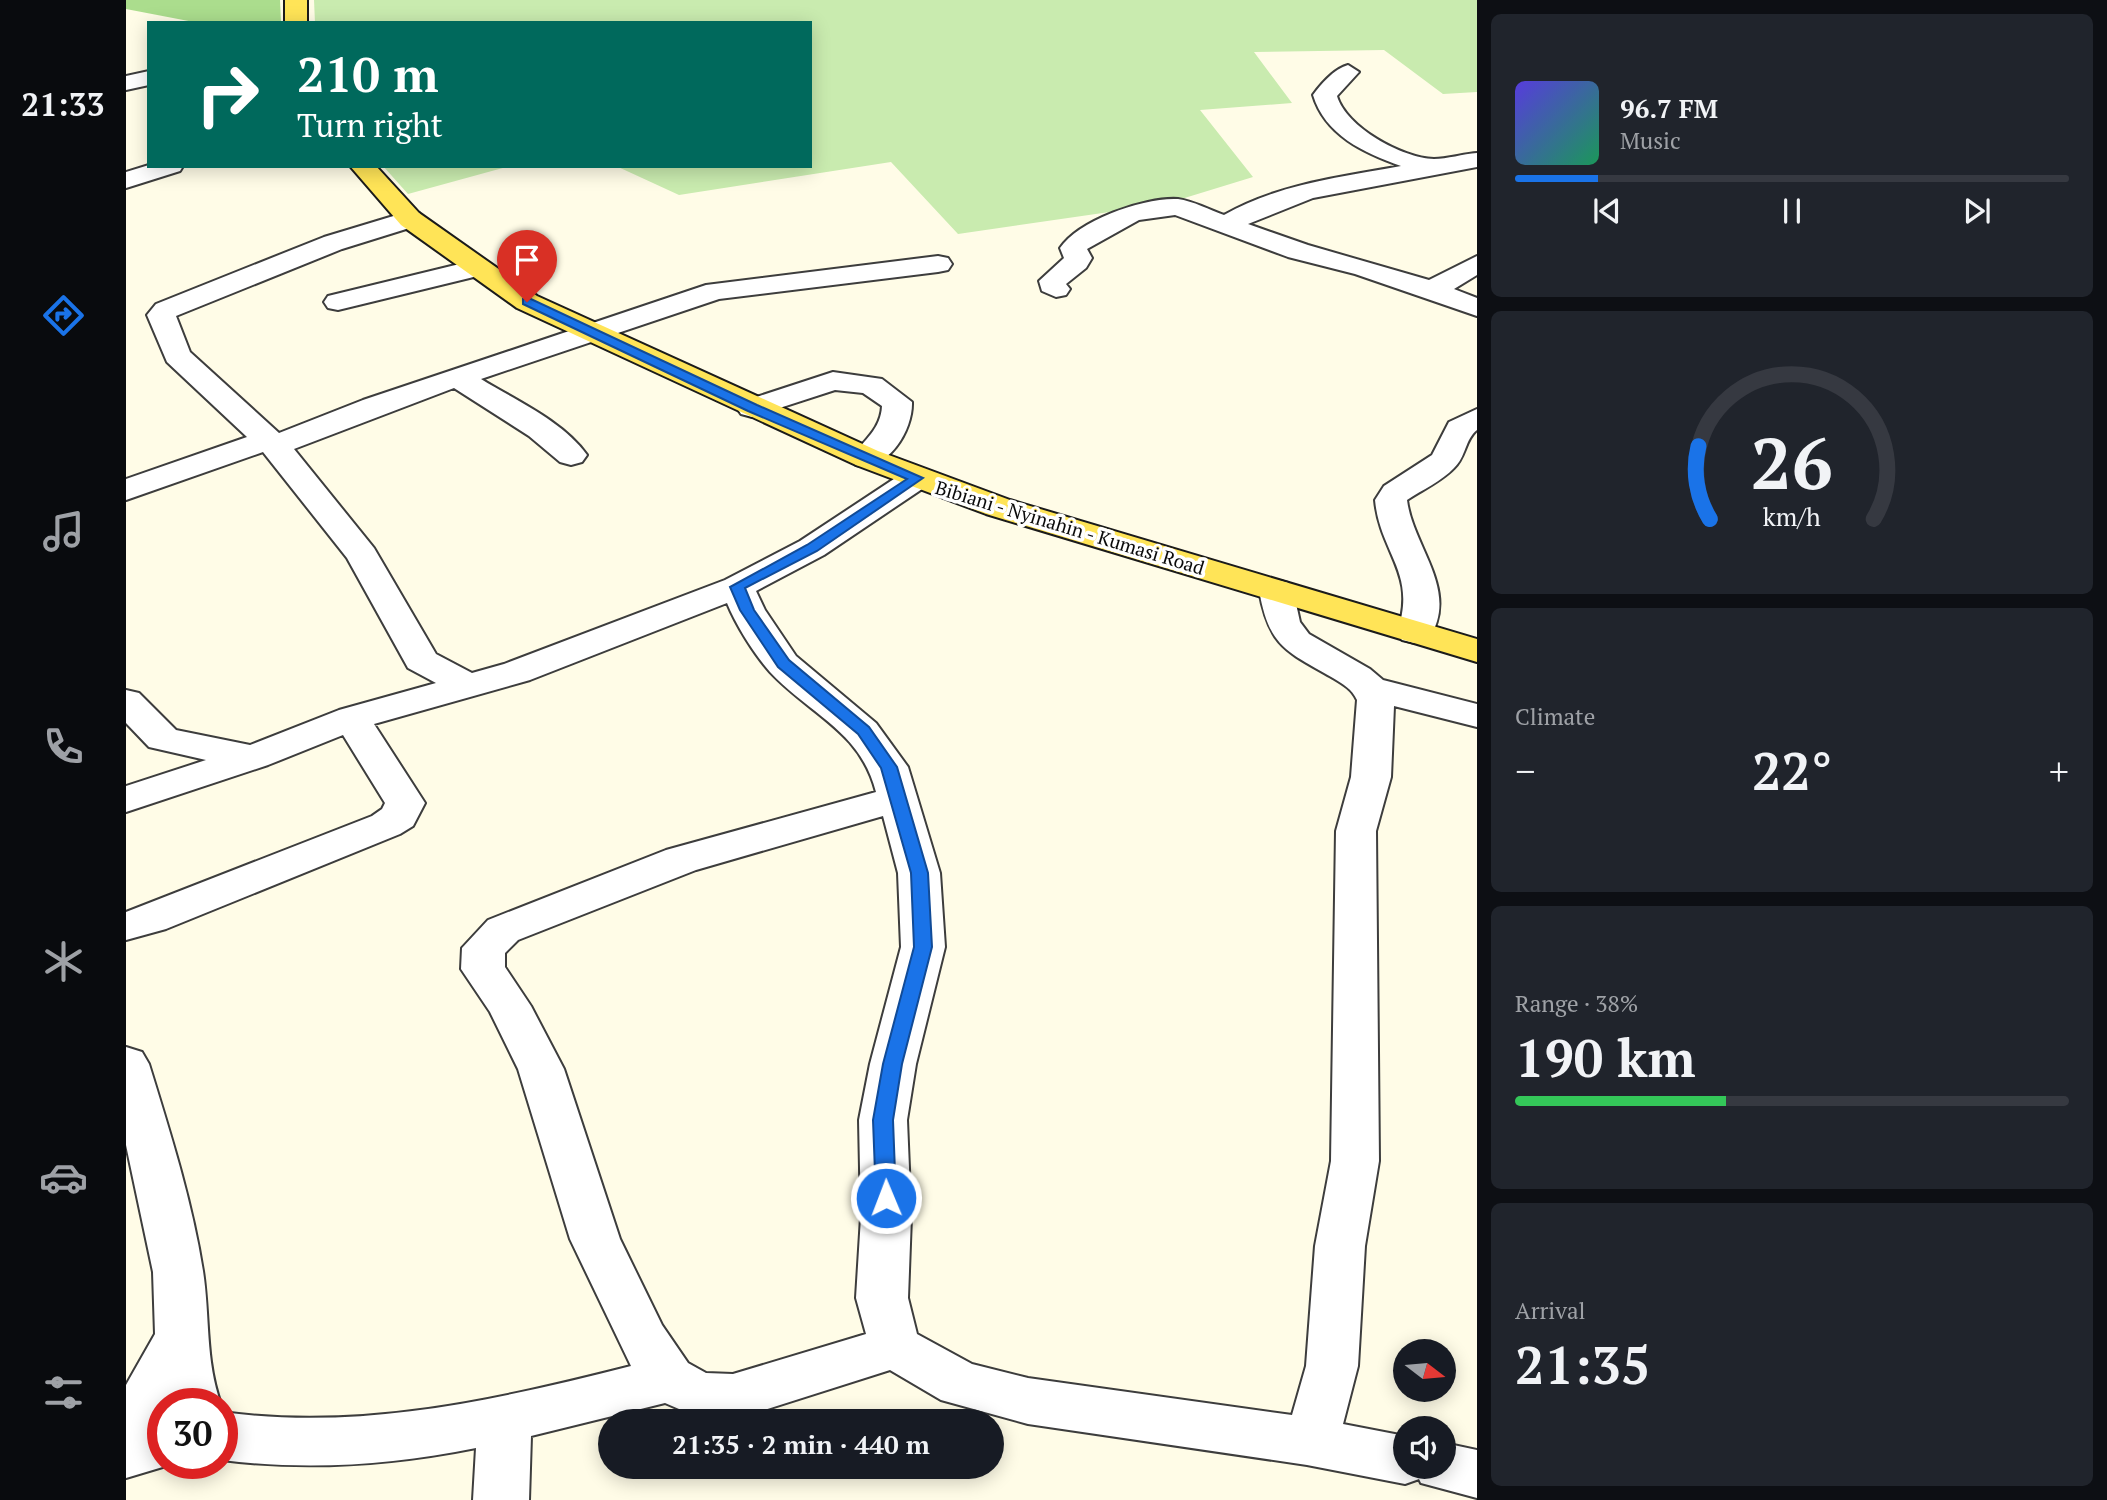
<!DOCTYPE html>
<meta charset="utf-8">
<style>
:root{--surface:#171b24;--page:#20242c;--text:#f1f3f6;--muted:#9ea1a6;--line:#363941;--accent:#1a73e8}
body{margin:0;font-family:"PT Serif",serif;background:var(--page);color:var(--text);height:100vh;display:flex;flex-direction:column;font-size:26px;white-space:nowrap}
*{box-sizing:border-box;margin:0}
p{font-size:23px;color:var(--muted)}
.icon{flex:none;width:38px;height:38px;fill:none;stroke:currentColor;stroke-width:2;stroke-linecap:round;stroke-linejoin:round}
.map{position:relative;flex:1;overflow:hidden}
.panel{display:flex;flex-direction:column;gap:14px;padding:14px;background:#0d0f14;width:630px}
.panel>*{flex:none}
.hud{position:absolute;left:21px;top:21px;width:665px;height:147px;border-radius:0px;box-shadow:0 4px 18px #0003;background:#00695c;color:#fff;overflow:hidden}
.needle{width:46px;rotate:106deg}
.tools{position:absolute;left:1267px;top:1339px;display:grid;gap:14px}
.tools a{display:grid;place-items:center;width:63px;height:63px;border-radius:50%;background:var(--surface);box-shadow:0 4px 18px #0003;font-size:35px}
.speed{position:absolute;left:21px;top:1388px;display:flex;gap:14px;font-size:35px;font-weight:700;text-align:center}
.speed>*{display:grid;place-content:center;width:91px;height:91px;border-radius:50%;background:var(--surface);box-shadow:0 4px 18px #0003;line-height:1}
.speed .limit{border:10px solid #d22;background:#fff;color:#111}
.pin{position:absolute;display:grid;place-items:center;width:60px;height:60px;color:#fff;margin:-72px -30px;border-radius:50% 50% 50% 0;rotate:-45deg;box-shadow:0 0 7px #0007}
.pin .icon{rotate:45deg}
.me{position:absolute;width:77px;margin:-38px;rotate:359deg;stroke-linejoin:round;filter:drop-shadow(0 0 5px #0008)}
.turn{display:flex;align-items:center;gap:24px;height:147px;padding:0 35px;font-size:32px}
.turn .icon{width:91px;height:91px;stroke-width:2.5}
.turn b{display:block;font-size:49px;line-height:60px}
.big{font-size:52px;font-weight:700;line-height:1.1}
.panel .widget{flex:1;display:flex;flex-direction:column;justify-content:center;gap:10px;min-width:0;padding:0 24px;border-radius:10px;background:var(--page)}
.panel .dial{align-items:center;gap:0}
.dial svg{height:182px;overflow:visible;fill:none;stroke:var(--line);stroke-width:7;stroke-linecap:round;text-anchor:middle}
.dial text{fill:var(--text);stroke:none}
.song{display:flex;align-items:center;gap:21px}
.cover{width:84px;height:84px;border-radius:10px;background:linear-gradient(135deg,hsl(250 70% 55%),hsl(150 70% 35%))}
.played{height:7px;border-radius:4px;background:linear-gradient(90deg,var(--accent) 15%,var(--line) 15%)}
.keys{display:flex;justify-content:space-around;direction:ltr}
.heat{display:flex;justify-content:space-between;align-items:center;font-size:38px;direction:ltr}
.charge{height:10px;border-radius:5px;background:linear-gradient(90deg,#34c759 38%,var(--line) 0)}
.trip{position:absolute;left:472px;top:1409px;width:406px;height:70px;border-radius:35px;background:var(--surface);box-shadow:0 4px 18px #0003;font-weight:700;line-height:70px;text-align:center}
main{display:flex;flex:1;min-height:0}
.menu{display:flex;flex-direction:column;width:126px;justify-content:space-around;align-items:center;background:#090b0e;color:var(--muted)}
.menu .icon{width:49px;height:49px}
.menu .selected{color:var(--accent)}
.menu b{font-size:32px;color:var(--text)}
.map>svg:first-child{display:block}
.green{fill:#c9ebaf}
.forest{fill:#abdd8d}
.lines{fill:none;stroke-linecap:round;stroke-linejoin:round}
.minor-casing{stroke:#3d3d3d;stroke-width:4}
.major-casing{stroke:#1b1b1b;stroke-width:4}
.minor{fill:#fff;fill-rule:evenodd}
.major{fill:#ffe457;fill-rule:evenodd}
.route{fill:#1a73e8;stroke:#114b97;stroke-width:2}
.labels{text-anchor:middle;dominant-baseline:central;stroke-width:7;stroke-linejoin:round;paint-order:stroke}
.street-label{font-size:19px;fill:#0a0a0a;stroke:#fff}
</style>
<main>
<nav class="menu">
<b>21:33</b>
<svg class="icon selected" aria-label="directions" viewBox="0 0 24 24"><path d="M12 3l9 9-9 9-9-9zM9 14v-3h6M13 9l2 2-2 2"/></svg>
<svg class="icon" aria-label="music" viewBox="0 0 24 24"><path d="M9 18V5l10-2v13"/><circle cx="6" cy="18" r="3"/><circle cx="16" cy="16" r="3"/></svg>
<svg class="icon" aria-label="phone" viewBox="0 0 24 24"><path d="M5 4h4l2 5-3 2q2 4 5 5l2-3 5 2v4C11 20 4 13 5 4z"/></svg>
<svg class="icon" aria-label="climate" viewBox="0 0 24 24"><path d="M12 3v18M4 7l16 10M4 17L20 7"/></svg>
<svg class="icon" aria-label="car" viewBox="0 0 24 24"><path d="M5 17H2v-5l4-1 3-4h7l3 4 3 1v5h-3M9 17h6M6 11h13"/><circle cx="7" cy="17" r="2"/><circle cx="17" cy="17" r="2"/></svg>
<svg class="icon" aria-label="filters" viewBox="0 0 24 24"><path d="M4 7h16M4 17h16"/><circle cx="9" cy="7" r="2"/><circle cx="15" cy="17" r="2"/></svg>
</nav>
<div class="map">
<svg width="1351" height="1500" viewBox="0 0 1351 1500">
<rect width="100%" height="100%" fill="#fffce7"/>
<path class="green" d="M188 0H1351V92L1317 94 1258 50 1128 52 1166 103 1074 110 1127 177 1039 204 832 234 765 162 553 195 490 166H684V23H189Z
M257 166H384L282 194Z"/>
<path class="forest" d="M0 0H154L155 23H73L0 9Z"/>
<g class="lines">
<defs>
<path id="minor" d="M1222 65 1233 72 1211 96C1220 127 1276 158 1308 159 1321 159 1337 154 1351 153V167L1187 198 1122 224 1182 245 1303 280 1351 256V275L1328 289 1351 298V316L1229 274 1162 257 1049 215 1013 220 961 249 966 258 960 268 940 284 944 289 940 295 930 297 916 291 913 281 938 258 934 248C953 220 1018 197 1052 199 1067 201 1084 210 1098 215 1152 184 1215 177 1275 166 1238 153 1199 135 1187 95 1195 84 1208 69 1222 65Z
M23 71V85L0 90V76Z
M23 165V166H57L54 171 0 188V172Z
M284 211 293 213 297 219 293 225 216 249 50 316 64 352 153 433 237 400 580 285 812 256 822 258 826 264 822 270 812 272 593 299 355 379C389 400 437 421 461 455L456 462 445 465 434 462 403 436 328 388 168 449 248 548 310 654 346 673 378 664 599 580 674 541 780 471 791 468 802 471 807 478 802 485 698 555 630 591 639 610 670 656 750 723 782 767 814 873 819 947 790 1064 781 1120 785 1217 782 1298 791 1334 846 1364 902 1378 1166 1415 1180 1366 1189 1246 1205 1161 1210 831 1225 777 1231 700C1226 689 1217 684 1207 678 1160 651 1143 647 1133 590L1138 583 1150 580 1162 583 1167 590 1174 622 1183 634 1244 669 1257 680 1351 704V727L1268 706 1265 777 1250 831 1253 1161 1239 1246 1232 1366 1217 1424 1279 1436V1466H1318V1443L1351 1450V1498L1295 1483 1293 1479 1279 1484 1181 1465 902 1424 815 1400 764 1370 607 1420 574 1418 539 1403 405 1436 403 1500H347L350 1448C265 1465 183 1471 96 1460V1412C236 1431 370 1400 505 1366L444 1239 392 1069 364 1012 335 969 336 948 362 920 540 850 750 792C734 730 684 715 644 672 628 654 610 625 601 603L404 680 248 724 299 803 287 826 274 834 40 929 0 940V912L246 816 256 809 259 803 217 735 142 765 0 812V786L80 760 23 747 0 723V690L13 693 50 730 124 745 213 710 310 683 282 668 221 558 137 452 0 500V479L121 437 41 362 21 315 30 304 198 237ZM757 816 772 873 775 947 744 1064 733 1120 735 1217 730 1298 740 1334 607 1374 580 1373 562 1363 536 1325 494 1239 438 1069 405 1006 379 967V953L392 940 570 870Z
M350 260 360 262 364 268 360 274 212 310 202 308 198 302 202 296Z
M707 372 756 379 786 402C787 431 761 472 730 465L725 458C738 440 755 429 756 406L737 393 709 390 626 417 615 414 611 408 615 402Z
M1351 409V430C1339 439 1340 457 1328 468 1316 481 1296 490 1281 500 1287 548 1335 591 1302 640L1289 643 1276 640 1271 632C1292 573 1254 554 1249 500L1258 486 1306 455 1323 422Z
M0 1047 16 1052 23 1064C44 1132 66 1201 77 1271 84 1316 79 1360 95 1404H37V1463H50L0 1478V1385L29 1334 27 1272 0 1145Z"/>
<path id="major" d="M159 0H181V23H159Z
M224 166H250L293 213 411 296 752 451 884 500 1351 639V662L860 514 730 465 391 308 275 225Z"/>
</defs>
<use href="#minor" class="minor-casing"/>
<use href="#major" class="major-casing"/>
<use href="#minor" class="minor"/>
<use href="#major" class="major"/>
</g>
<path class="route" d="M397 299H405L631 405 797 478 691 551 619 588 628 610 663 660 743 727 771 767 802 873 806 947 776 1064 767 1120 770 1198 767 1204H753L750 1198 747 1120 757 1064 788 947 785 873 755 768 732 734 652 667 614 610 604 587 681 545 781 479 622 411 397 304Z"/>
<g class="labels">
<g class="street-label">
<text transform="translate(944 527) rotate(17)">Bibiani - Nyinahin - Kumasi Road</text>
</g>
</g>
</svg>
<div class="tools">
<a><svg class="needle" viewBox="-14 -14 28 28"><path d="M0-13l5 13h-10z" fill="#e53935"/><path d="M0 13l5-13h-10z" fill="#9ea1a6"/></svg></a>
<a><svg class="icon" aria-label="sound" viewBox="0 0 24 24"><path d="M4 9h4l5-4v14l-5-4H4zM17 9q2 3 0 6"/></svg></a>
</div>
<div class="speed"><div class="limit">30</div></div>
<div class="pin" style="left:401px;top:302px;background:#d93025"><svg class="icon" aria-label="arrive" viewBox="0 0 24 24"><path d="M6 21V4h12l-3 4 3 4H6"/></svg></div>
<svg class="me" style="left:760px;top:1198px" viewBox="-20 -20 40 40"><circle r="17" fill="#1a73e8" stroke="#fff" stroke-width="3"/><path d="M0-11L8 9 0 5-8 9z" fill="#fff"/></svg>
<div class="trip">21:35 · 2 min · 440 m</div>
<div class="hud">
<div class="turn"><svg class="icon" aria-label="right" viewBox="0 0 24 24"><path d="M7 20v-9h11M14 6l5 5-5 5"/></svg><div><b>210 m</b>Turn right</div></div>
</div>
</div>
<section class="panel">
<div class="widget">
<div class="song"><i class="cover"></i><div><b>96.7 FM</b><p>Music</p></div></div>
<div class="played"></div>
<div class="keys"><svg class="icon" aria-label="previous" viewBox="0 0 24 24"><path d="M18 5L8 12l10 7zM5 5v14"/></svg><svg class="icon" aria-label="pause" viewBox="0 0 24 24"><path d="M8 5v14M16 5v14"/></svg><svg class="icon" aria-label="next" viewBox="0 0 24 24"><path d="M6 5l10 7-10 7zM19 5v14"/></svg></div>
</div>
<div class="widget dial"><svg viewBox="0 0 100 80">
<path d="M14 69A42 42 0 1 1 86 69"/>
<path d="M14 69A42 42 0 0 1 9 37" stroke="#1a73e8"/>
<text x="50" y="56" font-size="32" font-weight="700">26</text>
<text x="50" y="72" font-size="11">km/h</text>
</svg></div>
<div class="widget"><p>Climate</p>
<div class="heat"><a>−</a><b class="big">22°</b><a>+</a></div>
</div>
<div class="widget"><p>Range · 38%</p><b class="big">190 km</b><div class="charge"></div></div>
<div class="widget"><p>Arrival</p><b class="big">21:35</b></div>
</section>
</main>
